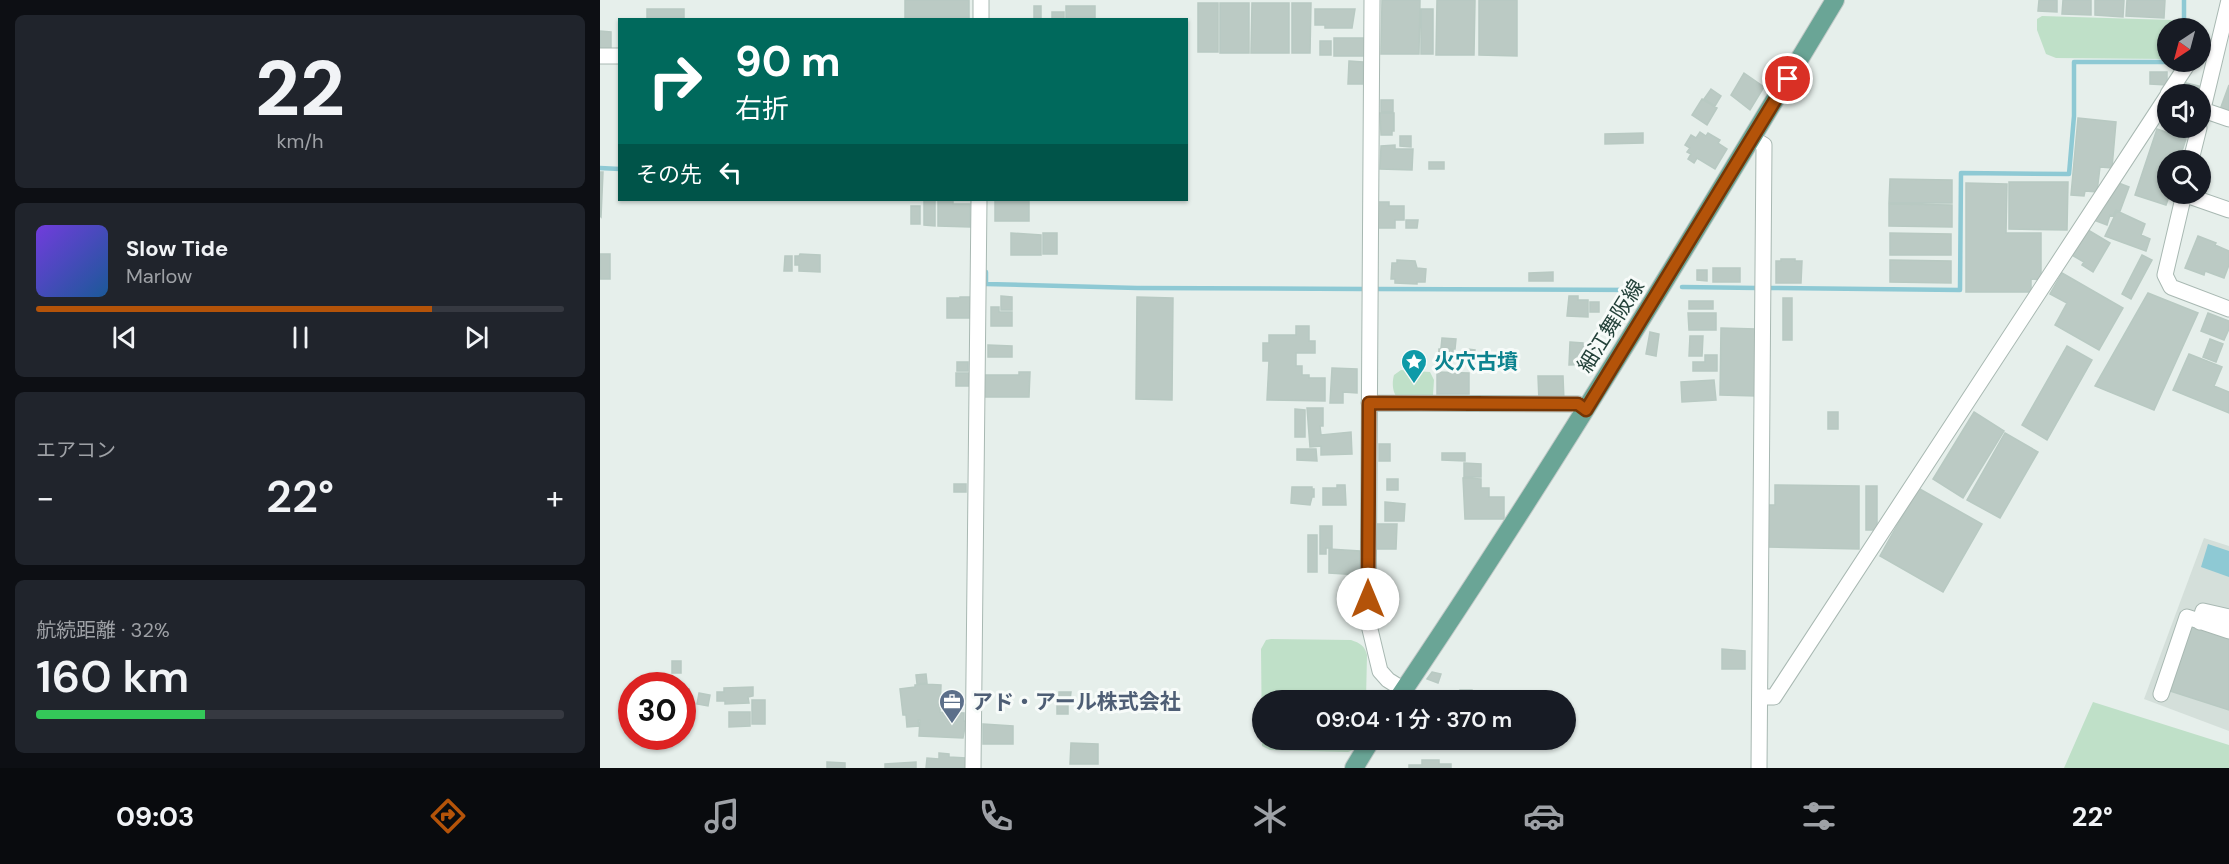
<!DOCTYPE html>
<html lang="ja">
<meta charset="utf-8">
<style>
:root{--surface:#171b24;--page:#20242c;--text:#f1f3f6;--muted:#9ea1a6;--line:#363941;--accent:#b45309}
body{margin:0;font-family:"DM Sans","Noto Sans JP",sans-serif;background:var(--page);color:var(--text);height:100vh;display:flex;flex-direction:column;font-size:22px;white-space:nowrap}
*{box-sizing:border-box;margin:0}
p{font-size:20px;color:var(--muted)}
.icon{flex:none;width:33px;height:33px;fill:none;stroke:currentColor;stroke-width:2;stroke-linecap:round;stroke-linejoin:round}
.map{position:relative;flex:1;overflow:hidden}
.panel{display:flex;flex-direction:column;gap:15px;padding:15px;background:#0d0f14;width:600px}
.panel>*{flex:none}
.guide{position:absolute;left:18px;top:18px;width:570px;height:183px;border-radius:0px;box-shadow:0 2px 4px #0004;background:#00695c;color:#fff;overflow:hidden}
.needle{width:39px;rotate:216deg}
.controls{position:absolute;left:1557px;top:18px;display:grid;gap:12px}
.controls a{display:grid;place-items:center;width:54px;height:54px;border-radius:50%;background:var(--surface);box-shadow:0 2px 4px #0004;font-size:30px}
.speed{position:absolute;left:18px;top:672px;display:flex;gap:12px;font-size:30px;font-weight:700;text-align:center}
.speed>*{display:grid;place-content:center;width:78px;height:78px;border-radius:50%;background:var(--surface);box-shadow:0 2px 4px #0004;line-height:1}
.speed .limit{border:9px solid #d22;background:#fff;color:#111}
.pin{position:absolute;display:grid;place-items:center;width:51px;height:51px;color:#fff;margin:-26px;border:3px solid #fff;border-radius:50%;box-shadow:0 2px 6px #0007}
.me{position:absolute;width:66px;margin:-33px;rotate:0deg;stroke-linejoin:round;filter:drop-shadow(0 0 4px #0008)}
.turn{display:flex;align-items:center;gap:21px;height:126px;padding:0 18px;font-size:27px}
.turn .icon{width:78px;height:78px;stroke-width:2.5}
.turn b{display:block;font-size:42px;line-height:51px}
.then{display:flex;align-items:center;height:57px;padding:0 18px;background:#0003;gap:12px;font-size:22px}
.big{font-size:45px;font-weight:600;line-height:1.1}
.panel .tile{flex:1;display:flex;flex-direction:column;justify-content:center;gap:9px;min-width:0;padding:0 21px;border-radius:9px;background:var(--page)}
.panel .dial{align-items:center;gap:0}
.dial b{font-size:78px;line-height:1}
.song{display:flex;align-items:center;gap:18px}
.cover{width:72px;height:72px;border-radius:9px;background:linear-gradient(135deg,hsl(260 70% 55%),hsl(210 70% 35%))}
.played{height:6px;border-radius:3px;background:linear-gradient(90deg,var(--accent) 75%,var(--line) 75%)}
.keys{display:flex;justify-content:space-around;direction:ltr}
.heat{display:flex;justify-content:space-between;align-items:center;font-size:33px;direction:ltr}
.charge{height:9px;border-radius:4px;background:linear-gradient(90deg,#34c759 32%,var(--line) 0)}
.trip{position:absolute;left:652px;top:690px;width:324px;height:60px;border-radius:30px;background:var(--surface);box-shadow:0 2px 4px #0004;font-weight:600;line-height:60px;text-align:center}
.tab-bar{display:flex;height:96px;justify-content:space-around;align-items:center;background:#090b0e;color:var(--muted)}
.tab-bar .icon{width:42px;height:42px}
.tab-bar .active{color:var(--accent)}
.tab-bar b{font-size:27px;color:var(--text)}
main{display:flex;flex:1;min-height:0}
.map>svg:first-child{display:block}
.built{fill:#d4dfda}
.green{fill:#bfe0c8}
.water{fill:#8ec9d4}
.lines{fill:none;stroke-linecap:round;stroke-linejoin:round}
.stream{stroke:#8ec9d4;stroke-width:4.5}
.building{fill:#bbcac4;stroke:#b8c9c2;stroke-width:1.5}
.minor-casing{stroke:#a8b8b2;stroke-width:17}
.major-casing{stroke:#c2cac8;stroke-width:20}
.minor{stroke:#fff;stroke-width:15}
.major{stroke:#6aa596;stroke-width:18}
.route-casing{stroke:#753606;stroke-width:15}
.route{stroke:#b45309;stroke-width:10}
.labels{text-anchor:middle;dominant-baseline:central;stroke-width:6;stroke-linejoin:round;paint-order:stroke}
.street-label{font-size:21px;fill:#24423a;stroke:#f7fbf9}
.culture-label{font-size:21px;font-weight:bold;fill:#0d838f;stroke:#f7fbf9;text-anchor:start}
.service-label{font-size:21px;font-weight:bold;fill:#4e5e75;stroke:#f7fbf9;text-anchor:start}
</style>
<main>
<section class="panel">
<div class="tile dial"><b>22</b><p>km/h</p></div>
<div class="tile">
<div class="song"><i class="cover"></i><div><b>Slow Tide</b><p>Marlow</p></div></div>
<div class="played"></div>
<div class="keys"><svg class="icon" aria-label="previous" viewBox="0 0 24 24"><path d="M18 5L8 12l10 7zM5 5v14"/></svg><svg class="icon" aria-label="pause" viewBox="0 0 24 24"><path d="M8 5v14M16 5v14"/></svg><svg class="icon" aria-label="next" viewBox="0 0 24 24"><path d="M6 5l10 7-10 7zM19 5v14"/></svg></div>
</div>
<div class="tile"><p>エアコン</p>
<div class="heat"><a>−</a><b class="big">22°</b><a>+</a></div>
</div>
<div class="tile"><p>航続距離 · 32%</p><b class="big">160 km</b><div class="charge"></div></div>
</section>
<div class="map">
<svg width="1629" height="768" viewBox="0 0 1629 768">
<rect width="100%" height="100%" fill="#e6efeb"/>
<path class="built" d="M1604 538 1629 546V731L1544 699Z"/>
<path class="green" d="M1442 16 1571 20 1576 22 1580 28H1568L1567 59 1456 58 1446 54 1437 30V19Z
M801 370 830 372 834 380 833 395 830 398H798C792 393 792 382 794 375Z
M671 639 751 640C760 643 765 646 767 655L766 700H663V740H760L753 750 748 752 670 750 662 746 661 649 666 640Z
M1493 702 1629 745V768H1464Z"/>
<path class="water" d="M1608 544 1629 551V577L1601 567Z"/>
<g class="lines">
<path class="stream" d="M1584 28V0
M0 168 20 169
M386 272V284L537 288 763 289
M1082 287 1157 288
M1169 288 1360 290 1361 173 1469 174 1474 116V62H1577
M776 289 1041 290"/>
</g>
<path class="building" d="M305 0H369V20H305Z
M782 0H820L819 54H781Z
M837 0H875L874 55H836Z
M879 0H917V56L879 55Z
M1439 0H1457V12L1438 11Z
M1463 0H1491V15L1462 14Z
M1495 0H1524L1523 17 1495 15Z
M1527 0H1565L1564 18 1526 16Z
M598 3H618V52H598Z
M620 3H649V53H620Z
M652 3H689V53H651Z
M692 3H711L710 53H692Z
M434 6H441V20H434Z
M466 6H495V20H466Z
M47 9H84V20H47Z
M715 9H755L752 28H725V25H715Z
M821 9H833V54H821Z
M452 12H464V20H452Z
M0 31 11 32V49H0Z
M734 38H766V56H734Z
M720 41H731V55H720Z
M749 61 763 62V84H748Z
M1550 72H1567V85L1550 84Z
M1144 73 1164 87 1150 110 1131 95Z
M1582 82 1599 86 1597 94H1579Z
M1629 85V111L1621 107Z
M1111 89 1121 96 1115 106 1104 99Z
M1102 99 1117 108 1107 125 1092 115Z
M781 100H793V112H781Z
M780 113H794V131H792V135H781Z
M1478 118 1516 122 1512 168 1500 167 1497 192 1485 191 1484 196 1471 195Z
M1557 129 1586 139 1579 160H1568V194H1570L1566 205 1535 195Z
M1100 132 1106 136 1108 133 1120 140 1118 143 1127 149 1115 169 1097 158 1094 163 1088 159 1091 154 1087 152 1090 148 1085 145 1091 135 1096 138Z
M1043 133V143L1005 144V134Z
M800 136H811V147L800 146Z
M795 145V149H813L812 170 780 169 781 146Z
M829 162H844V169H829Z
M0 172H3L1 217 0 216Z
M1290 179 1352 180V203H1289Z
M1409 182H1468L1467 230 1409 229Z
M1516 182 1529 187 1520 211 1516 210 1513 216 1510 215 1507 225 1494 220Z
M1366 183 1407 184 1406 233H1441V280L1431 279V292H1366Z
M324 200H335V226L324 225Z
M338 200H353V204H370V227L338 226Z
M395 200H429V221H395Z
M778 202H789V206H804V220H795V228H778Z
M1289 204 1352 205V227L1289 226Z
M311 206H320V224H311Z
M1517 211 1545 224 1541 235 1550 239 1546 251 1505 236Z
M806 220H818L817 228H806Z
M1488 230 1510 243 1493 272 1482 265 1484 262 1470 254 1479 239 1482 241Z
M411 233 441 235V255H411Z
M443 233H457V254H443Z
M1290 233 1351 234V255H1290Z
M1598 236 1616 243 1615 245 1629 251V265L1624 278 1605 271 1604 275 1585 268Z
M0 254H10V279H0Z
M200 254 220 255V272L199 271V265H195V256H199Z
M1542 255 1552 260 1531 299 1522 294Z
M185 256H192V271H184Z
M1181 259H1195V261H1202L1201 283H1176V261H1181Z
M797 260 815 261 817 268 826 269 825 282H817V284L795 283V279H791L792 263H797Z
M1290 260 1351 261V283L1290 282Z
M1113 268H1140V282H1113Z
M1097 270H1107V281L1097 280Z
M953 272V281H929V273Z
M1462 273 1523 308 1499 350 1455 325 1467 303 1450 294Z
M1548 293 1598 313 1554 410 1495 386Z
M401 296 412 297V310H401Z
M969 296H978V300H988V317L967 316Z
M360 297H370V318H347V298H360Z
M537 297 573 298 572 400 536 399Z
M1183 298H1192V340H1183Z
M1089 301H1113V309H1089Z
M990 302H999V312H990Z
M391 307H399V312H412V326H391Z
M1088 313H1116V330H1089Z
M1608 313 1629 321V329L1624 340 1601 331Z
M696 326H709V341H715V353H696V366H702V375H709V378H725V401L667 400 669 361H663V343H669V335H696Z
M1121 328 1156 329V396L1120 395Z
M1050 332 1059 334 1056 356 1046 354Z
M1090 336H1103L1102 356H1089Z
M842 338 856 339 855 349 841 348Z
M1610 339 1623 344 1616 362 1603 357Z
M970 342 983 343V347H997L996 364 969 365Z
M388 345 412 346V357H388Z
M1467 346 1492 360 1447 440 1422 425Z
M839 349 853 350V361H850V365H838Z
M867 349 875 350 873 363 865 361Z
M1589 354 1622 367 1614 386 1629 392V413L1573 390Z
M1105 355H1117V371H1093V362H1105Z
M357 362H368V371H357Z
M732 368 757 369V393L743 392V403H730Z
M419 372H430L429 397H385V375H419Z
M837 372 869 373V394H837Z
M356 373H369V386H356Z
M938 376H963L964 401H939Z
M1114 380 1116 400 1082 402 1081 382Z
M707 408H723V426H720L721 435 751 432 752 454 721 455V446L710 447Z
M695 409 705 410V437H695Z
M1228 412H1238V429H1228Z
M1374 412 1404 431 1363 498 1333 479Z
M1405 433 1438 452 1400 518 1367 500Z
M779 444H790V461H779Z
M697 449H716L717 461 697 460Z
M842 453H865V461L842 460Z
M864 463 881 464V477H864Z
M863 478 881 479V488H889V497H904V519H865Z
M787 479H798V490H787Z
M354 484H366V492H354Z
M737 485H745L746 505H723V488H737Z
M1175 485 1259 486V549L1168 547V505H1175Z
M1266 486H1277V530H1266Z
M692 487H712V489H714V497H712L710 505 691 503Z
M1318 488 1382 524 1343 592 1280 556Z
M785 502 805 504 804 521H785Z
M774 524H797L796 549H777Z
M720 526H732V548H726V554H720Z
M708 535H717V572H708Z
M729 549 760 551V575L729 573Z
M1589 622 1629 635V710L1567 690Z
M1122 649 1145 651V669H1122Z
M72 661H81V673H72Z
M832 672 841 674 838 683 827 679Z
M326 674 327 683 317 684 316 675Z
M323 684 341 685 340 712 364 713V721H366L363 738 319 736 320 720H318L319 726 307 727 306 715H303L300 689 315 687V685Z
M153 687V696L148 697 149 703 125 704V701H117V692H124V688Z
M82 689H89V701H86V707H82Z
M860 690H872V700H829V698L860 697Z
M459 692H471L470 700H459Z
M99 693 110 695 108 706 97 704Z
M152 700H165V724H152Z
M457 703H468V714H457Z
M129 712H150V726L129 727Z
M383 724 413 726V744H383Z
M471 743 498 744V764H470Z
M339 753 349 754V757L366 758 365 768H326L327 758 339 759Z
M822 760H839V764H851V768H809V765H822Z
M227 762 245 763V768H227Z
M316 762V768H285V764Z"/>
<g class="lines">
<defs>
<path id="minor" d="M772 0 768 621 780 671 788 680 804 690
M381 20V0
M0 56H20
M1568 94 1589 62
M1603 110 1629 119
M1600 121 1629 0
M1152 138 1164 145 1159 768
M1591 160 1599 128
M1583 194 1629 210
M1584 194 1565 275 1571 287 1629 309
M769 403 978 404 986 409
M1600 622 1603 611 1629 617
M1561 694 1587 617 1629 631
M1160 697H1174L1568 95
M373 768 379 200"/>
<path id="major" d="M797 700C951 472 1093 236 1235 0
M754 768 771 740"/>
</defs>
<use href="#minor" class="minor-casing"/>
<use href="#major" class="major-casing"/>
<use href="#minor" class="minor"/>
<use href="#major" class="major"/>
</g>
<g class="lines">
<defs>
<path id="route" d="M768 599 769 403 978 404 986 410 1188 79"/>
</defs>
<use href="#route" class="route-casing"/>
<use href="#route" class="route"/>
</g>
<defs>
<symbol id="sight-pin" viewBox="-11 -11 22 30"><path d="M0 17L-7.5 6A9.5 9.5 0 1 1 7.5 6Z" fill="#0f9aa8" stroke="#f7fbf9"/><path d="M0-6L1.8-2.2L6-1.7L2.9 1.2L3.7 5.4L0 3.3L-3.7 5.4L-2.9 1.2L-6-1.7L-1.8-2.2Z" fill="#fff"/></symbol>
<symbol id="office-pin" viewBox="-11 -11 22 30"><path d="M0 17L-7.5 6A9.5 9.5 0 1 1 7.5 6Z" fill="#5c6f8a" stroke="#f7fbf9"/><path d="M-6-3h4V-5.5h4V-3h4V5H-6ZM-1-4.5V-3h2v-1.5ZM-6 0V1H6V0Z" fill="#fff"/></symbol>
</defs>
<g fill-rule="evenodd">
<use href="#sight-pin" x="799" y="347" width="30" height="40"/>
<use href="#office-pin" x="337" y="687" width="30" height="40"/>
</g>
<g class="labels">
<g class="street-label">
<text transform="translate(1011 326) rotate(-58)">細江舞阪線</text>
</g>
<g class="culture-label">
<text x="834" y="362">火穴古墳</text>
</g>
<g class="service-label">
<text x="372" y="702">アド・アール株式会社</text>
</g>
</g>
</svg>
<div class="controls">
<a><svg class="needle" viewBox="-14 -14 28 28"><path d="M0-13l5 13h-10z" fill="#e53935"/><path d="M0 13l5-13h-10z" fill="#9ea1a6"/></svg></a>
<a><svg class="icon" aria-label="sound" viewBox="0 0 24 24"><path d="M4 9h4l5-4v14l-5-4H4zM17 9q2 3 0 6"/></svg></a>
<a><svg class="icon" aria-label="search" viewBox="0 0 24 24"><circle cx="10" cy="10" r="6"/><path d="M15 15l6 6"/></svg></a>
</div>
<div class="speed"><div class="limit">30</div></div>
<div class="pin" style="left:1188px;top:79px;background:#d93025"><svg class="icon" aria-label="arrive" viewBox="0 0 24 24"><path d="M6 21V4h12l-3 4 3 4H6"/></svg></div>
<svg class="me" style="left:768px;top:599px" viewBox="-20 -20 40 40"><circle r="19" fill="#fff"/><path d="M0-13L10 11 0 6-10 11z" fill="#b45309"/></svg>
<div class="trip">09:04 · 1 分 · 370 m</div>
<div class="guide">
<div class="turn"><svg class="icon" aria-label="right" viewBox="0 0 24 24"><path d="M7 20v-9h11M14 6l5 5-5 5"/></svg><div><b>90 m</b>右折</div></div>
<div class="then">その先<svg class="icon" aria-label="left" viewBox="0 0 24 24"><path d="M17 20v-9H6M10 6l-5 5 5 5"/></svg></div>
</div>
</div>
</main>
<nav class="tab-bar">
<b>09:03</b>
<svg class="icon active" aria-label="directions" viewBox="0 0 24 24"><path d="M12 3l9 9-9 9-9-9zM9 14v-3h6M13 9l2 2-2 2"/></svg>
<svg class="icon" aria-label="music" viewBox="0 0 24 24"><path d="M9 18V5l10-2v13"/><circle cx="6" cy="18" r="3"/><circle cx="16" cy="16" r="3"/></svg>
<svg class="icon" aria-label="phone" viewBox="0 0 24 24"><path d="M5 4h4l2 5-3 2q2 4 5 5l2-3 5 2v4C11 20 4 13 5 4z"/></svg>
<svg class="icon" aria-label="climate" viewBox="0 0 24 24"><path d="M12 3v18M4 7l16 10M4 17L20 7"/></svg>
<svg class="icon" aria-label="car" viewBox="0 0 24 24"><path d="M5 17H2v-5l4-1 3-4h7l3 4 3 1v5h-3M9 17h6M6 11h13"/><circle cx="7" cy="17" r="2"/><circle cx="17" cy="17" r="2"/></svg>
<svg class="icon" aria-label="filters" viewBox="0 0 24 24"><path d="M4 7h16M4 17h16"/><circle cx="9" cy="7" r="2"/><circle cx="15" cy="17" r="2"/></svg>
<b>22°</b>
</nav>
